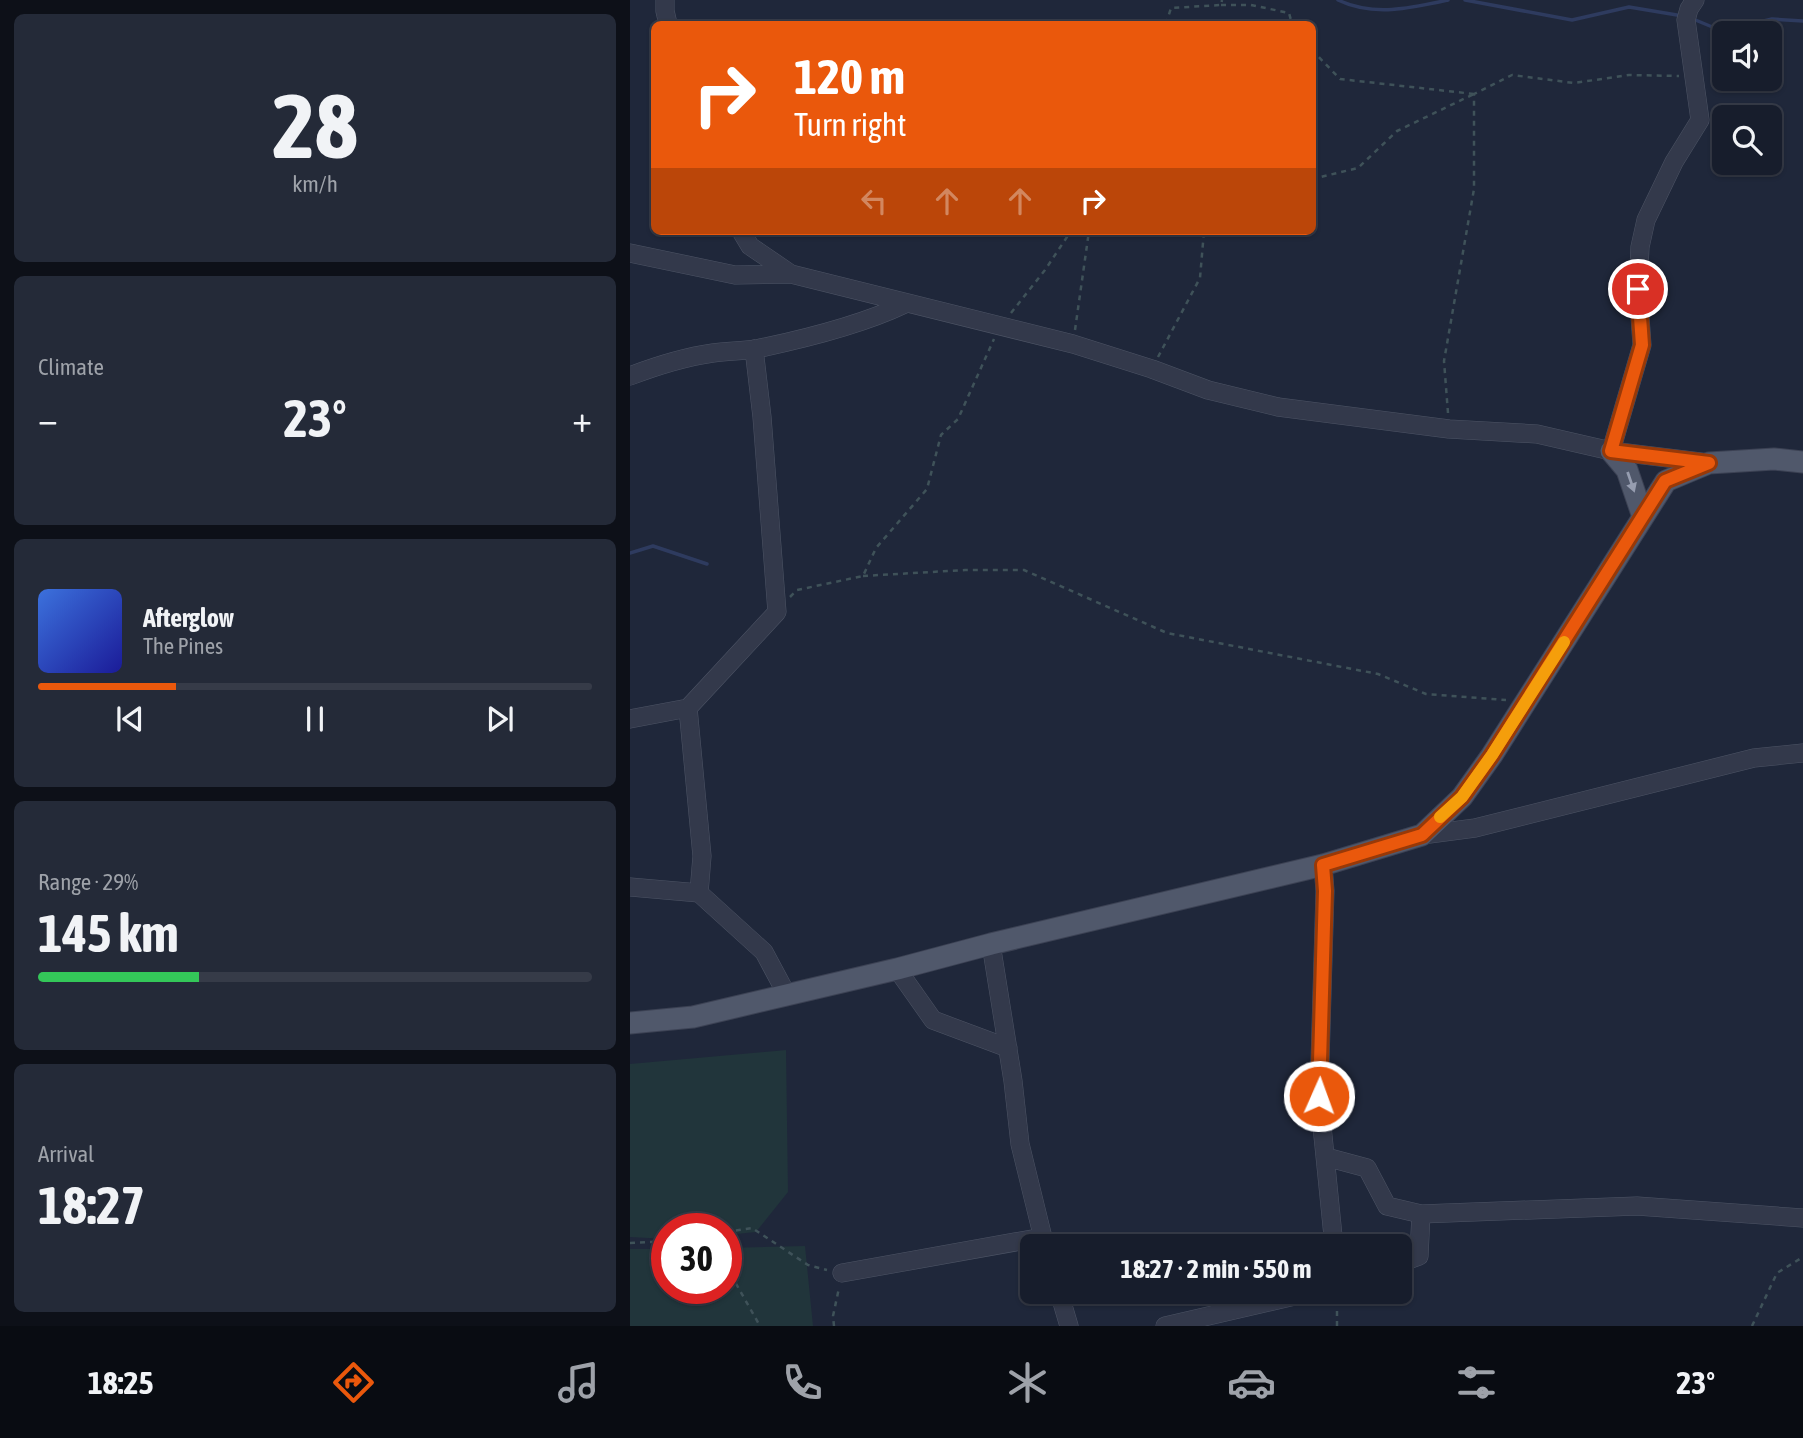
<!DOCTYPE html>
<meta charset="utf-8">
<style>
:root{--surface:#171d2c;--page:#242a38;--text:#f1f3f6;--muted:#9ea2a9;--line:#363b48;--accent:#ea580c}
body{margin:0;font-family:"Asap Condensed",sans-serif;background:var(--page);color:var(--text);height:100vh;display:flex;flex-direction:column;font-size:26px;white-space:nowrap}
*{box-sizing:border-box;margin:0}
p{font-size:23px;color:var(--muted)}
.icon{flex:none;width:38px;height:38px;fill:none;stroke:currentColor;stroke-width:2;stroke-linecap:round;stroke-linejoin:round}
.map{position:relative;flex:1;overflow:hidden}
.panel{display:flex;flex-direction:column;gap:14px;padding:14px;background:#0d1018;width:630px}
.panel>*{flex:none}
.banner{position:absolute;left:21px;top:21px;width:665px;height:214px;border-radius:10px;box-shadow:0 2px 5px #0004,0 0 0 2px var(--line);background:#ea580c;color:#fff;overflow:hidden}
.controls{position:absolute;left:1082px;top:21px;display:grid;gap:14px}
.controls a{display:grid;place-items:center;width:70px;height:70px;border-radius:10px;background:var(--surface);box-shadow:0 2px 5px #0004,0 0 0 2px var(--line);font-size:35px}
.speed{position:absolute;left:21px;top:1213px;display:flex;gap:14px;font-size:35px;font-weight:700;text-align:center}
.speed>*{display:grid;place-content:center;width:91px;height:91px;border-radius:50%;background:var(--surface);box-shadow:0 2px 5px #0004,0 0 0 2px var(--line);line-height:1}
.speed .limit{border:10px solid #d22;background:#fff;color:#111}
.pin{position:absolute;display:grid;place-items:center;width:60px;height:60px;color:#fff;margin:-30px;border:4px solid #fff;border-radius:50%;box-shadow:0 2px 7px #0007}
.me{position:absolute;width:77px;margin:-38px;rotate:2deg;stroke-linejoin:round;filter:drop-shadow(0 0 5px #0008)}
.turn{display:flex;align-items:center;gap:24px;height:147px;padding:0 28px;font-size:32px}
.turn .icon{width:91px;height:91px;stroke-width:2.5}
.turn b{display:block;font-size:49px;line-height:60px}
.lanes{display:flex;align-items:center;height:66px;padding:0 28px;background:#0003;justify-content:center;gap:35px;direction:ltr}
.lanes .off{opacity:.35}
.big{font-size:52px;font-weight:700;line-height:1.1}
.panel .card{flex:1;display:flex;flex-direction:column;justify-content:center;gap:10px;min-width:0;padding:0 24px;border-radius:10px;background:var(--page)}
.panel .dial{align-items:center;gap:0}
.dial b{font-size:91px;line-height:1}
.song{display:flex;align-items:center;gap:21px}
.cover{width:84px;height:84px;border-radius:10px;background:linear-gradient(135deg,hsl(220 70% 55%),hsl(240 70% 35%))}
.played{height:7px;border-radius:4px;background:linear-gradient(90deg,var(--accent) 25%,var(--line) 25%)}
.keys{display:flex;justify-content:space-around;direction:ltr}
.heat{display:flex;justify-content:space-between;align-items:center;font-size:38px;direction:ltr}
.charge{height:10px;border-radius:5px;background:linear-gradient(90deg,#34c759 29%,var(--line) 0)}
.trip{position:absolute;left:390px;top:1234px;width:392px;height:70px;border-radius:10px;background:var(--surface);box-shadow:0 2px 5px #0004,0 0 0 2px var(--line);font-weight:700;line-height:70px;text-align:center}
.dock{display:flex;height:112px;justify-content:space-around;align-items:center;background:#090c12;color:var(--muted)}
.dock .icon{width:49px;height:49px}
.dock .active{color:var(--accent)}
.dock b{font-size:32px;color:var(--text)}
main{display:flex;flex:1;min-height:0}
.map>svg:first-child{display:block}
.green{fill:#21353b}
.lines{fill:none;stroke-linecap:round;stroke-linejoin:round}
.stream{stroke:#2e3b5f;stroke-width:3.5}
.minor-casing{stroke:#4d5465;stroke-width:19}
.major-casing{stroke:#3c4254;stroke-width:23}
.path{stroke:#3f5259;stroke-width:2.5;stroke-dasharray:5 5;stroke-linecap:butt}
.minor{stroke:#33394b;stroke-width:18}
.major{stroke:#50586b;stroke-width:21}
.oneway{fill:#969db0}
.route-casing{stroke:#983908;stroke-width:18}
.route{stroke:#ea580c;stroke-width:12}
.slow{stroke:#f59e0b;stroke-width:12}
</style>
<main>
<section class="panel">
<div class="card dial"><b>28</b><p>km/h</p></div>
<div class="card"><p>Climate</p>
<div class="heat"><a>−</a><b class="big">23°</b><a>+</a></div>
</div>
<div class="card">
<div class="song"><i class="cover"></i><div><b>Afterglow</b><p>The Pines</p></div></div>
<div class="played"></div>
<div class="keys"><svg class="icon" aria-label="previous" viewBox="0 0 24 24"><path d="M18 5L8 12l10 7zM5 5v14"/></svg><svg class="icon" aria-label="pause" viewBox="0 0 24 24"><path d="M8 5v14M16 5v14"/></svg><svg class="icon" aria-label="next" viewBox="0 0 24 24"><path d="M6 5l10 7-10 7zM19 5v14"/></svg></div>
</div>
<div class="card"><p>Range · 29%</p><b class="big">145 km</b><div class="charge"></div></div>
<div class="card"><p>Arrival</p><b class="big">18:27</b></div>
</section>
<div class="map">
<svg width="1173" height="1326" viewBox="0 0 1173 1326">
<rect width="100%" height="100%" fill="#1f273a"/>
<path class="green" d="M156 1050 158 1192 126 1232 96 1235V1228H37V1239L0 1237V1064Z
M175 1246 183 1326H0V1249H37V1288H96V1248Z"/>
<g class="lines">
<path class="stream" d="M708 0C743 17 782 8 818 0
M835 0 942 20 999 7 1053 16
M1063 19 1092 31 1142 19 1173 21
M0 553 23 546 77 564"/>
<defs>
<path id="minor" d="M35 0V11L38 24
M111 231 120 246 161 274 443 344 522 369 578 390 648 407 819 429 907 434 981 451 1079 463
M0 253 105 275 161 274
M0 376C26 366 55 357 83 353 97 351 112 351 126 349 174 339 231 325 275 304
M981 451 1012 345 1008 289 1010 247 1016 220 1044 162 1070 120 1056 20 1059 9 1065 0
M0 719 58 708
M792 835 845 828 1124 758 1173 753
M693 865 695 891 689 1096 704 1246
M0 887 69 893 134 952 157 995
M69 893 72 856 58 708 147 612 132 417 124 349
M361 944 383 1081 390 1144 415 1246
M267 969 303 1020 378 1048
M696 1157 737 1168 757 1206 791 1214
M770 1263 789 1256 791 1214 1007 1206 1173 1218
M212 1273 413 1237
M429 1292 439 1326
M535 1326 682 1292"/>
<path id="major" d="M981 451 997 470 1013 517
M0 1023 63 1017 267 969 361 944 693 865 792 835 832 797 862 755 1036 481 1079 463 1144 459 1173 462"/>
</defs>
<use href="#minor" class="minor-casing"/>
<use href="#major" class="major-casing"/>
<path class="path" d="M591 5H621L659 13 662 24
M536 24 541 8 591 5 592 0
M682 50 710 79 844 94
M682 179 728 168 767 131 844 94
M381 313 415 270 441 231
M445 330 459 231
M528 357 570 278 574 231
M818 413 814 361 844 189V94L882 75 944 83 999 75 1049 76
M233 576 335 570H394L537 633 748 674 796 694 876 700
M160 597 167 590 233 576 246 548 297 489 311 435 328 419 364 339
M96 1232 122 1228 178 1265 197 1270
M0 1243 37 1241
M96 1266 130 1326
M204 1326 203 1316 209 1288
M707 1326V1292
M1122 1326 1147 1273 1173 1257"/>
<use href="#minor" class="minor"/>
<use href="#major" class="major"/>
</g>
<defs><path id="oneway-solid" d="M-6-.8H1V-3.2L6.5 0L1 3.2V.8H-6Z" transform="scale(1.75)"/></defs>
<use class="oneway" href="#oneway-solid" transform="translate(1001 482) rotate(71)"/>
<g class="lines">
<defs>
<path id="route" d="M689 1096 695 891 693 865 792 835 832 797 862 755 1035 481 1079 463 981 451 1012 345 1008 289"/>
</defs>
<use href="#route" class="route-casing"/>
<use href="#route" class="route"/>
<path class="slow" d="M810 817 832 797 862 755 934 642"/>
</g>
</svg>
<div class="controls">
<a><svg class="icon" aria-label="sound" viewBox="0 0 24 24"><path d="M4 9h4l5-4v14l-5-4H4zM17 9q2 3 0 6"/></svg></a>
<a><svg class="icon" aria-label="search" viewBox="0 0 24 24"><circle cx="10" cy="10" r="6"/><path d="M15 15l6 6"/></svg></a>
</div>
<div class="speed"><div class="limit">30</div></div>
<div class="pin" style="left:1008px;top:289px;background:#d93025"><svg class="icon" aria-label="arrive" viewBox="0 0 24 24"><path d="M6 21V4h12l-3 4 3 4H6"/></svg></div>
<svg class="me" style="left:689px;top:1096px" viewBox="-20 -20 40 40"><circle r="17" fill="#ea580c" stroke="#fff" stroke-width="3"/><path d="M0-11L8 9 0 5-8 9z" fill="#fff"/></svg>
<div class="trip">18:27 · 2 min · 550 m</div>
<div class="banner">
<div class="turn"><svg class="icon" aria-label="right" viewBox="0 0 24 24"><path d="M7 20v-9h11M14 6l5 5-5 5"/></svg><div><b>120 m</b>Turn right</div></div>
<div class="lanes"><svg class="icon off" aria-label="left" viewBox="0 0 24 24"><path d="M17 20v-9H6M10 6l-5 5 5 5"/></svg><svg class="icon off" aria-label="ahead" viewBox="0 0 24 24"><path d="M12 20V5M6 11l6-6 6 6"/></svg><svg class="icon off" aria-label="ahead" viewBox="0 0 24 24"><path d="M12 20V5M6 11l6-6 6 6"/></svg><svg class="icon" aria-label="right" viewBox="0 0 24 24"><path d="M7 20v-9h11M14 6l5 5-5 5"/></svg></div>
</div>
</div>
</main>
<nav class="dock">
<b>18:25</b>
<svg class="icon active" aria-label="directions" viewBox="0 0 24 24"><path d="M12 3l9 9-9 9-9-9zM9 14v-3h6M13 9l2 2-2 2"/></svg>
<svg class="icon" aria-label="music" viewBox="0 0 24 24"><path d="M9 18V5l10-2v13"/><circle cx="6" cy="18" r="3"/><circle cx="16" cy="16" r="3"/></svg>
<svg class="icon" aria-label="phone" viewBox="0 0 24 24"><path d="M5 4h4l2 5-3 2q2 4 5 5l2-3 5 2v4C11 20 4 13 5 4z"/></svg>
<svg class="icon" aria-label="climate" viewBox="0 0 24 24"><path d="M12 3v18M4 7l16 10M4 17L20 7"/></svg>
<svg class="icon" aria-label="car" viewBox="0 0 24 24"><path d="M5 17H2v-5l4-1 3-4h7l3 4 3 1v5h-3M9 17h6M6 11h13"/><circle cx="7" cy="17" r="2"/><circle cx="17" cy="17" r="2"/></svg>
<svg class="icon" aria-label="filters" viewBox="0 0 24 24"><path d="M4 7h16M4 17h16"/><circle cx="9" cy="7" r="2"/><circle cx="15" cy="17" r="2"/></svg>
<b>23°</b>
</nav>
